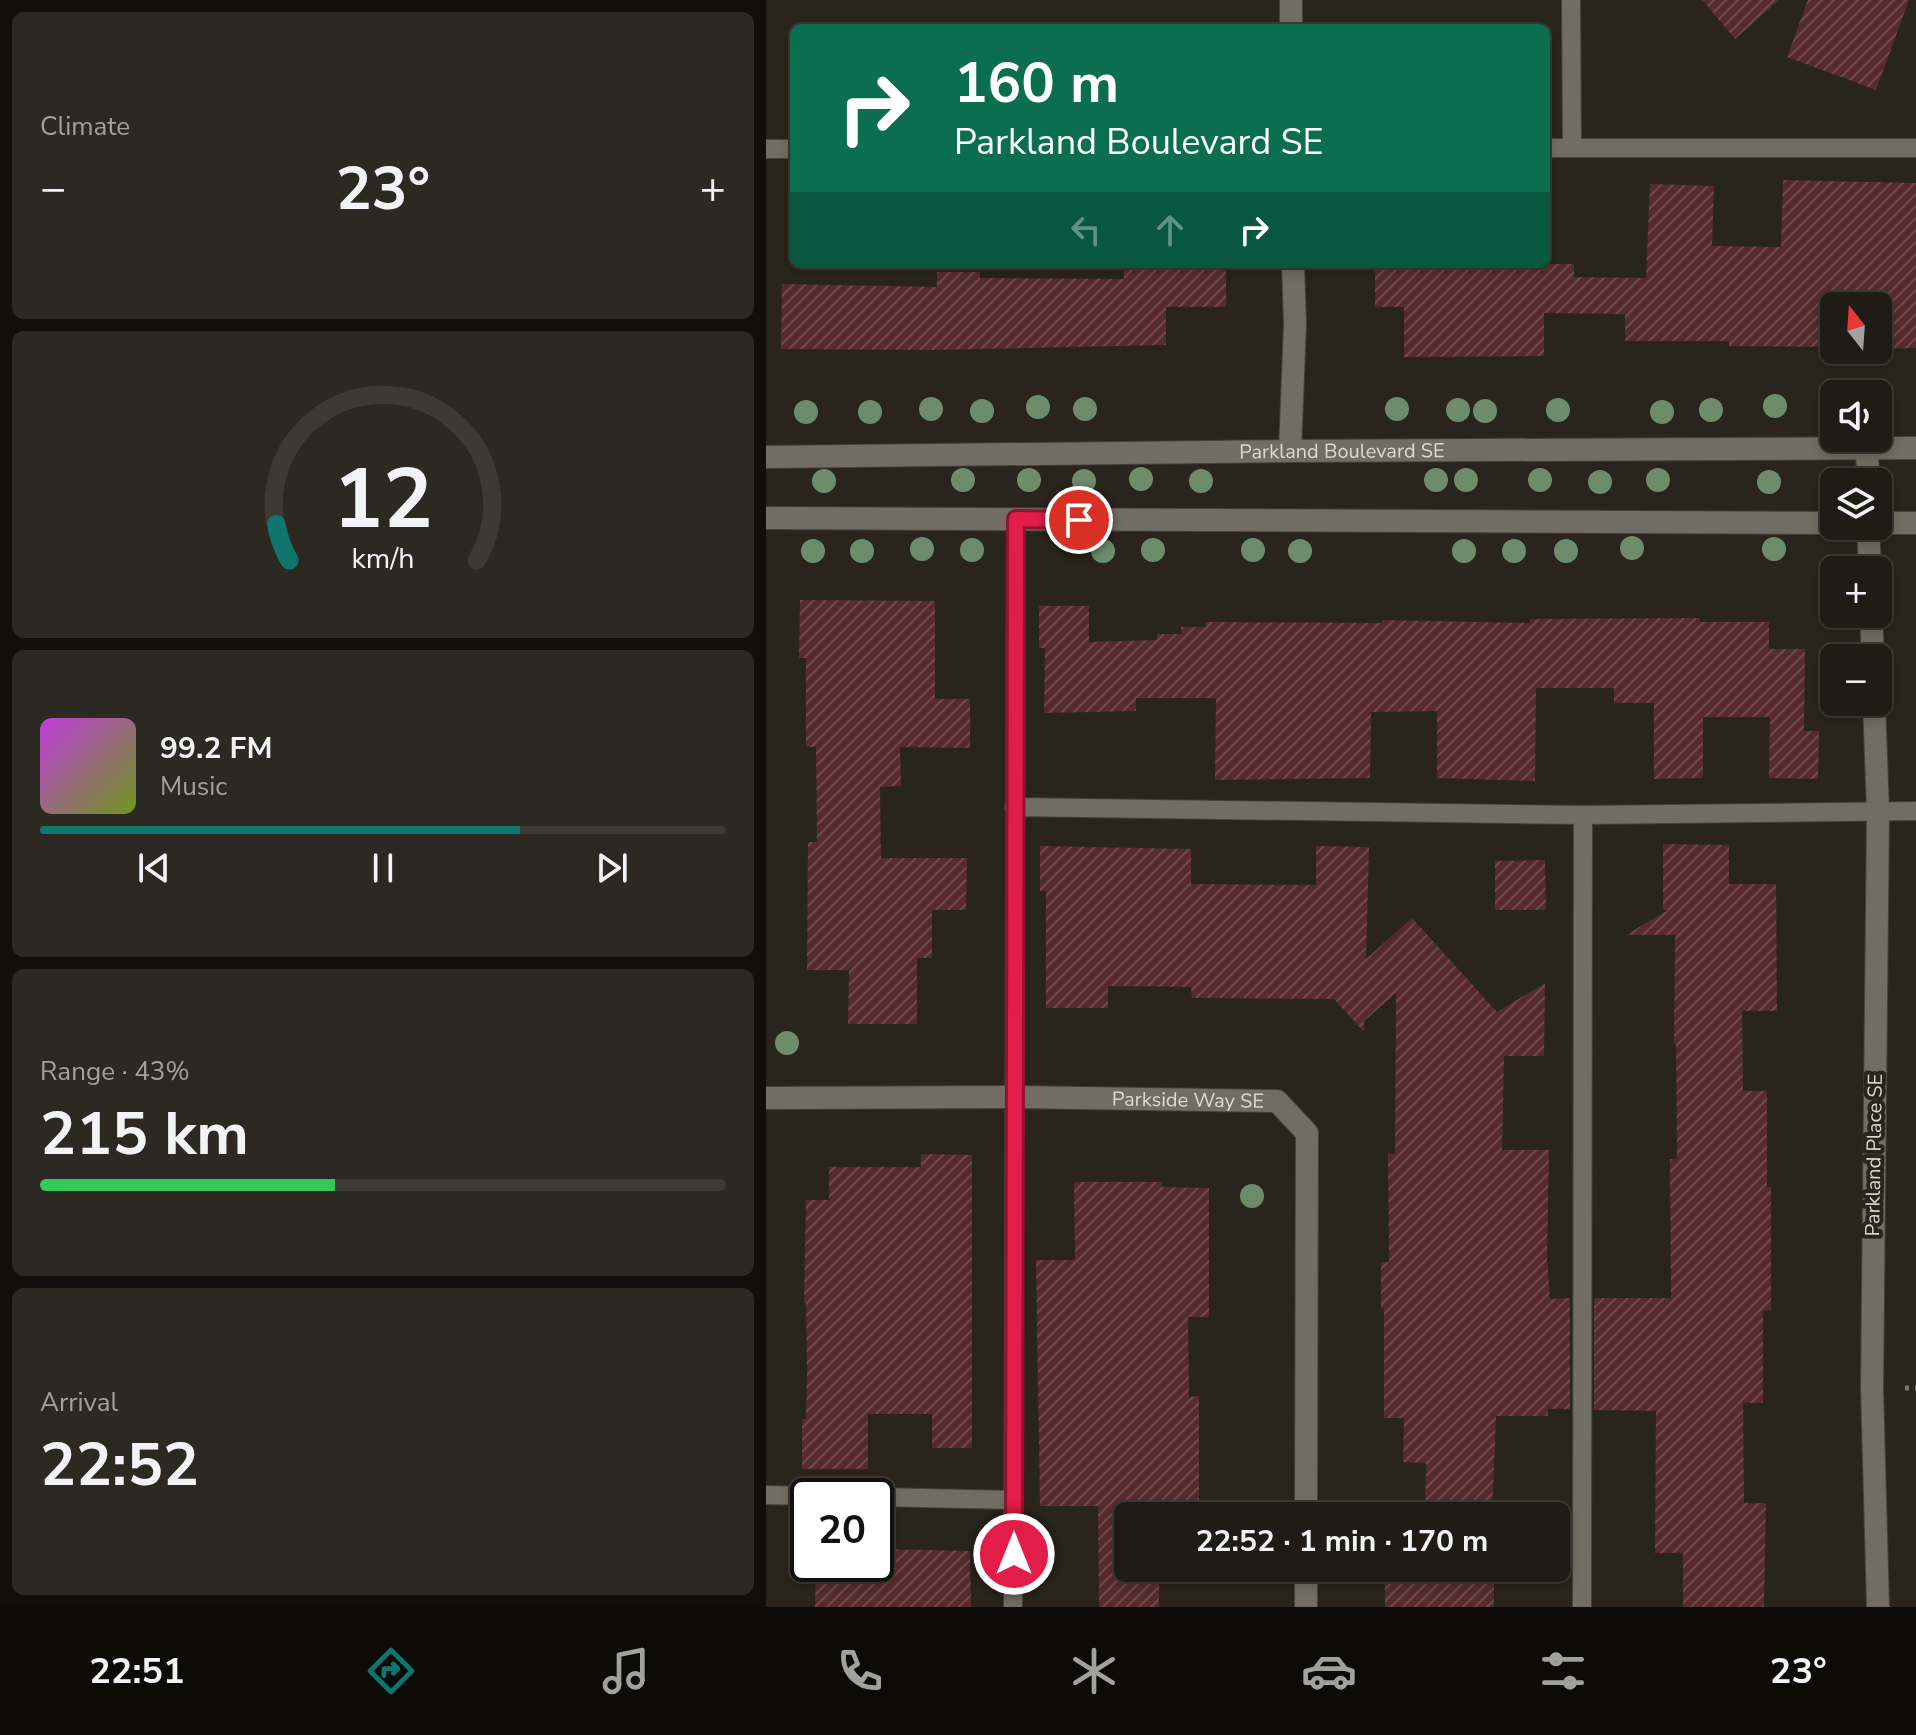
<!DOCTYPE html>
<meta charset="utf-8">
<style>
:root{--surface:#1f1c15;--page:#2c2922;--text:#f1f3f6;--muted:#a1a1a0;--line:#3c3a34;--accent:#0f766e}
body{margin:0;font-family:"Nunito Sans",sans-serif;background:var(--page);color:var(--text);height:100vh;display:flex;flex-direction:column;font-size:30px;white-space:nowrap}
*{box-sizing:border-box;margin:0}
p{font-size:26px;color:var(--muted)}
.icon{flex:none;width:44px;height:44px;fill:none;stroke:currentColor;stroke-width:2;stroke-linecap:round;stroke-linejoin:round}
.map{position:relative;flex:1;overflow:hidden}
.details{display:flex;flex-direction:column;gap:12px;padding:12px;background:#110f0c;width:766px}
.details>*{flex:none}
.hud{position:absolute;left:24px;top:24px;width:760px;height:244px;border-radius:12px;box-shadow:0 4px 12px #0003,0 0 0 2px var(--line);background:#0b6e4f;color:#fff;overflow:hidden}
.needle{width:52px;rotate:343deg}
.buttons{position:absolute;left:1054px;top:292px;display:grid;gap:16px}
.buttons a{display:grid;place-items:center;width:72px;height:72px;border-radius:12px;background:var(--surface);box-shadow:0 4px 12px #0003,0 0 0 2px var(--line);font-size:40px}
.speed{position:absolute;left:24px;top:1478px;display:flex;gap:16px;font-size:40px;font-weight:700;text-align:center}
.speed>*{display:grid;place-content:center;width:104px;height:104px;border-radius:50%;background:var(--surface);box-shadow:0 4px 12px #0003,0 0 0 2px var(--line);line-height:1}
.speed .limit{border:4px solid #111;border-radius:12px;background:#fff;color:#111}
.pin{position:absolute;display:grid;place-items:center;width:68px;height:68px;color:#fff;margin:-34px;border:4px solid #fff;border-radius:50%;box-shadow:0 2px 8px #0007}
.me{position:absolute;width:88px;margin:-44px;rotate:0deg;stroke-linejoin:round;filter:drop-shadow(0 0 6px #0008)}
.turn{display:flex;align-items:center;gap:28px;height:168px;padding:0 32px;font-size:36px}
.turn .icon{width:104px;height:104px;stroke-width:2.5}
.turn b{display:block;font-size:56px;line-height:68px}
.lanes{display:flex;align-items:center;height:76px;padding:0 32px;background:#0003;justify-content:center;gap:40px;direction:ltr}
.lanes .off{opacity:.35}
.big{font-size:60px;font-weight:700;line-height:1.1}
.details .tile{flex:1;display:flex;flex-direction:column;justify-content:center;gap:12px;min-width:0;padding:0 28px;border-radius:12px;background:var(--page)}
.details .dial{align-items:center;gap:0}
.dial svg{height:208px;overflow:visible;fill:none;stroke:var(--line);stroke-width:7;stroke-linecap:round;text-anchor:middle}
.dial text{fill:var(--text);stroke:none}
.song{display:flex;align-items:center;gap:24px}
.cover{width:96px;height:96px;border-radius:12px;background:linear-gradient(135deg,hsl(290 70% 55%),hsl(80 70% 35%))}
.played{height:8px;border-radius:4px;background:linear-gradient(90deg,var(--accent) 70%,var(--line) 70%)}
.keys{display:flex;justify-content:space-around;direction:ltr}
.heat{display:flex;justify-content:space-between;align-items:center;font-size:44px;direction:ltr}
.charge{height:12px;border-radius:6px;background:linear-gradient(90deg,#34c759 43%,var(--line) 0)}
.trip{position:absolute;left:348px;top:1502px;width:456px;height:80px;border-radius:12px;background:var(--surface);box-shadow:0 4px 12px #0003,0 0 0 2px var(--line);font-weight:700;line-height:80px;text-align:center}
.tabs{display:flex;height:128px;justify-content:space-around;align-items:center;background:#0c0b08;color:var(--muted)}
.tabs .icon{width:56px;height:56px}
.tabs .on{color:var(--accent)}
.tabs b{font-size:36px;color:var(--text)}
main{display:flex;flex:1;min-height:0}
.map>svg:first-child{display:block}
.building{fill:url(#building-hatch)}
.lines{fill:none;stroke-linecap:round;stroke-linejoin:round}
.service-casing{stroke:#46433b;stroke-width:20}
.minor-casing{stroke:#46433b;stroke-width:24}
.tertiary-casing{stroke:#46433b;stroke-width:24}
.path{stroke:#7a776f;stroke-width:5;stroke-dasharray:4 6;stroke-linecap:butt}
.service{stroke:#716d62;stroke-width:18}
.minor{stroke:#716d62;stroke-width:22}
.tertiary{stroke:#716d62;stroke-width:22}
.tree{fill:#6d8c6c}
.route-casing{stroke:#92132f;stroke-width:20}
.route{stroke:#e11d48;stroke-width:14}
.labels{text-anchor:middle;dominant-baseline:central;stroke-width:8;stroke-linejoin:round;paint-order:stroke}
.street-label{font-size:20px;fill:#dbd9d2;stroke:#29251c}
</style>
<main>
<section class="details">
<div class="tile"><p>Climate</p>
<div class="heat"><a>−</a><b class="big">23°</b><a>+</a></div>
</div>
<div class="tile dial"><svg viewBox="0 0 100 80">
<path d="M14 69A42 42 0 1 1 86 69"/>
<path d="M14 69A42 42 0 0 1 9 55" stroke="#0f766e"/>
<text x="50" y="56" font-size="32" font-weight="700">12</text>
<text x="50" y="72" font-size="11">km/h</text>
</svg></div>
<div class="tile">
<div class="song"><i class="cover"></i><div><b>99.2 FM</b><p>Music</p></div></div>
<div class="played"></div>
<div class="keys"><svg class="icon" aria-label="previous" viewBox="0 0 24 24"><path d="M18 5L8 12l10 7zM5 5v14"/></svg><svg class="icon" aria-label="pause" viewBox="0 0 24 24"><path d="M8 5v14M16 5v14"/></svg><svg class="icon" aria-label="next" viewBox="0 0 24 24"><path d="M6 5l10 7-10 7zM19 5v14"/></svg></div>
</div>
<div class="tile"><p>Range · 43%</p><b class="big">215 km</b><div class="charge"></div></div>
<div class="tile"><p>Arrival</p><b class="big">22:52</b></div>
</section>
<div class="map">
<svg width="1150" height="1607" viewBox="0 0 1150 1607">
<defs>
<pattern id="building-hatch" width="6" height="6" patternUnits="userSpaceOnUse" patternTransform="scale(2)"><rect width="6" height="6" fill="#572b2b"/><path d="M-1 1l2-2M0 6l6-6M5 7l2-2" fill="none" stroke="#6f4949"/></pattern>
</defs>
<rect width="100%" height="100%" fill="#29251c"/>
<path class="building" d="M936 0H1013L969 39Z
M1042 0H1143L1110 90 1021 57Z
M1017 180 1150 183V348L1112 349V306H1068V347L963 346V341H859V314L778 313V356L638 357V307H609V269H715V264H808V277L880 278 884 184 948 186 946 246 1015 247Z
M358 264H460V307H400V345L164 350 15 349 16 284 171 287V272H214V278L358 279Z
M34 600 169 601V699H204V748L134 747 135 786 114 787 115 858H201L200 910H166V958H151V1024H82L83 970H41L42 842H51L50 747H40V658H33Z
M273 606H323V642L391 640V634H416L415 627H440L439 622 616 623V620L764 623V619L934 618V622H1003V649H1039L1038 731H1053L1052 779 1003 778 1004 717H937V778L888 779V703H848V688H770L769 781 671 778V711L605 712 604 778 449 780 450 698H370V711L278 713 279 648H273Z
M897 844 963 845V884H1010L1011 1011H976L977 1091H1001V1187H1005V1310L997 1311V1403H977L978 1503H1000L998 1607H917V1553H889L890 1411 828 1410V1298H905L904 1159H911L910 1044H908L909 935H860L902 910H897Z
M274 846 425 849V884L550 885V846L603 847 600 959 646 918 731 1012 779 983 778 1056H738L736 1150H783L781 1259 784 1299 804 1298V1409H782V1416H730L726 1516H659L660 1463 637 1462 638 1418H618V1308L615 1309V1262H623L622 1154H629L630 993 598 1021V1032L568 999 426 998 425 987 342 986V1008H280V891H274Z
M779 860 780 910H729V861Z
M155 1154 206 1155V1448H166V1414H102V1469H36V1419H40L41 1372 40 1303H38L40 1200H63V1167H155Z
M308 1182H396L395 1187 443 1188V1317H422L423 1397 433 1396V1513H420V1516H362V1568H393V1607H333L332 1506H274L270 1260H309Z
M110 1549 204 1551 205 1607H49L50 1564H110Z
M619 1568H728V1607H619Z"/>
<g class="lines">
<defs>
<path id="service" d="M805 0 806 147
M780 148H1150
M0 149H28
M248 807 817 815 1150 811
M0 1495 42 1496
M110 1497 248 1500
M247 1607 250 519
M816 1607 817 815"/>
<g id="minor">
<path d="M525 0V28"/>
<path d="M1101 449 1102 482"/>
<path d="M524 451 529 324 527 264"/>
<path d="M1102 526 1104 570"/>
<path d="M1105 614 1107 658"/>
<path d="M1108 702 1112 811 1106 1388 1112 1607"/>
<path id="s1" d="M0 1098 251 1097 511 1101 541 1133 540 1516"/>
<path d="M540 1607V1568"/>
</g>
<g id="tertiary">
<path id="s2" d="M0 457 524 451 1150 448"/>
<path d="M0 518 1068 523"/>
<path d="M1112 523H1150"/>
</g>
</defs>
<use href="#service" class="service-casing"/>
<use href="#minor" class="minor-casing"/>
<use href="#tertiary" class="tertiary-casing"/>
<path class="path" d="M1139 1388H1150"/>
<use href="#service" class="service"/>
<use href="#minor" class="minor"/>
<use href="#tertiary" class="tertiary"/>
</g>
<g class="tree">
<circle cx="1009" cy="406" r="12"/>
<circle cx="272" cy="407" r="12"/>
<circle cx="165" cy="409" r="12"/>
<circle cx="319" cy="409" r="12"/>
<circle cx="631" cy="409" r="12"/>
<circle cx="692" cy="410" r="12"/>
<circle cx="792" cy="410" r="12"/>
<circle cx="945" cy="410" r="12"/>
<circle cx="216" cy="411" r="12"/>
<circle cx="719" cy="411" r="12"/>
<circle cx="40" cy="412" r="12"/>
<circle cx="104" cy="412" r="12"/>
<circle cx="896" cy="412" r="12"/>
<circle cx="375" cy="479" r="12"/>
<circle cx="197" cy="480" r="12"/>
<circle cx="263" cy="480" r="12"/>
<circle cx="670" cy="480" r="12"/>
<circle cx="700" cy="480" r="12"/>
<circle cx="774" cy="480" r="12"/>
<circle cx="892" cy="480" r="12"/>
<circle cx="58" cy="481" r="12"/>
<circle cx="318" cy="481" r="12"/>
<circle cx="435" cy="481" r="12"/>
<circle cx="834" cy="482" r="12"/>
<circle cx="1003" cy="482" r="12"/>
<circle cx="866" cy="548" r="12"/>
<circle cx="156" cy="549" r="12"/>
<circle cx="1008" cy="549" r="12"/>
<circle cx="206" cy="550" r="12"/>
<circle cx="387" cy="550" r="12"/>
<circle cx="487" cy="550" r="12"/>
<circle cx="47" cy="551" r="12"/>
<circle cx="96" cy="551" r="12"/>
<circle cx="337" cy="551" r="12"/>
<circle cx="534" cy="551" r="12"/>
<circle cx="698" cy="551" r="12"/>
<circle cx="748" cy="551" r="12"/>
<circle cx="800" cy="551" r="12"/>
<circle cx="21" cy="1043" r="12"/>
<circle cx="486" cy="1196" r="12"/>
</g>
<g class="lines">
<defs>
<path id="route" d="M248 1554 250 519 313 520"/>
</defs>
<use href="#route" class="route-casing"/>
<use href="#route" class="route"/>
</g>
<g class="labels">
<g class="street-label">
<text stroke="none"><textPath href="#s2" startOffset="576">Parkland Boulevard SE</textPath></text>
<text stroke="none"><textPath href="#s1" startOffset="422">Parkside Way SE</textPath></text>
<text transform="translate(1108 1155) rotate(-89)">Parkland Place SE</text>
</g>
</g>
</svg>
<div class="buttons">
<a><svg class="needle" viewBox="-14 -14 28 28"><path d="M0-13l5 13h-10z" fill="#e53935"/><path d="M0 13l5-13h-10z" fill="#a1a1a0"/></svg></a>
<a><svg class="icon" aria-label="sound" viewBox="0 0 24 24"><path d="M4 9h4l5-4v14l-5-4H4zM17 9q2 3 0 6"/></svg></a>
<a><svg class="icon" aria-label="layers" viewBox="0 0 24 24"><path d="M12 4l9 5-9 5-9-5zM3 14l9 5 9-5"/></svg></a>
<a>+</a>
<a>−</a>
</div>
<div class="speed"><div class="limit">20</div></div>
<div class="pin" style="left:313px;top:520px;background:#d93025"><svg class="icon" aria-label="arrive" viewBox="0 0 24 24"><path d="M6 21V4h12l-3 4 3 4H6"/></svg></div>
<svg class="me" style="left:248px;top:1554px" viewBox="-20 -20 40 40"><circle r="17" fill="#e11d48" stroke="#fff" stroke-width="3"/><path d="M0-11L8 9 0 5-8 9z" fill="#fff"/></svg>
<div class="trip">22:52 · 1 min · 170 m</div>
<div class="hud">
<div class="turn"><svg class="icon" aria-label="right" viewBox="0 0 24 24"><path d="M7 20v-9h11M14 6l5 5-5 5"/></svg><div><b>160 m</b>Parkland Boulevard SE</div></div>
<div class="lanes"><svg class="icon off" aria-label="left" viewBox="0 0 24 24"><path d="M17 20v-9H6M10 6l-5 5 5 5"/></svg><svg class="icon off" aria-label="ahead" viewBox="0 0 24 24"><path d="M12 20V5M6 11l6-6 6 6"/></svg><svg class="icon" aria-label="right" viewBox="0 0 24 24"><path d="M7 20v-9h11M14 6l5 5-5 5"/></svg></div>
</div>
</div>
</main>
<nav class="tabs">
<b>22:51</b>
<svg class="icon on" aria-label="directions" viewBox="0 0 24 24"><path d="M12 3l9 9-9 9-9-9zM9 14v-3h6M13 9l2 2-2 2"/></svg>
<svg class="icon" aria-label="music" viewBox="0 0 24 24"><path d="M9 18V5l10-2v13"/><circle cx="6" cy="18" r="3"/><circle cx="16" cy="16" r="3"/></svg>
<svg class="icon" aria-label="phone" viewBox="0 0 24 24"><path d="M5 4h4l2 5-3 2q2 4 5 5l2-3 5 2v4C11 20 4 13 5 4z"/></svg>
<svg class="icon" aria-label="climate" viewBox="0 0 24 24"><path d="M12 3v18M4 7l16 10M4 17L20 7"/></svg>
<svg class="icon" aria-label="car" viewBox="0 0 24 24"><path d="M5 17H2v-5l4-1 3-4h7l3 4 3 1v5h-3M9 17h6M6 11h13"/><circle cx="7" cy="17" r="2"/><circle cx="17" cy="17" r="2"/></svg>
<svg class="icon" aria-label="filters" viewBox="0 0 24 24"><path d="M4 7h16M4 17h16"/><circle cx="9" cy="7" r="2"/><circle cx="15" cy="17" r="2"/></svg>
<b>23°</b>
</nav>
